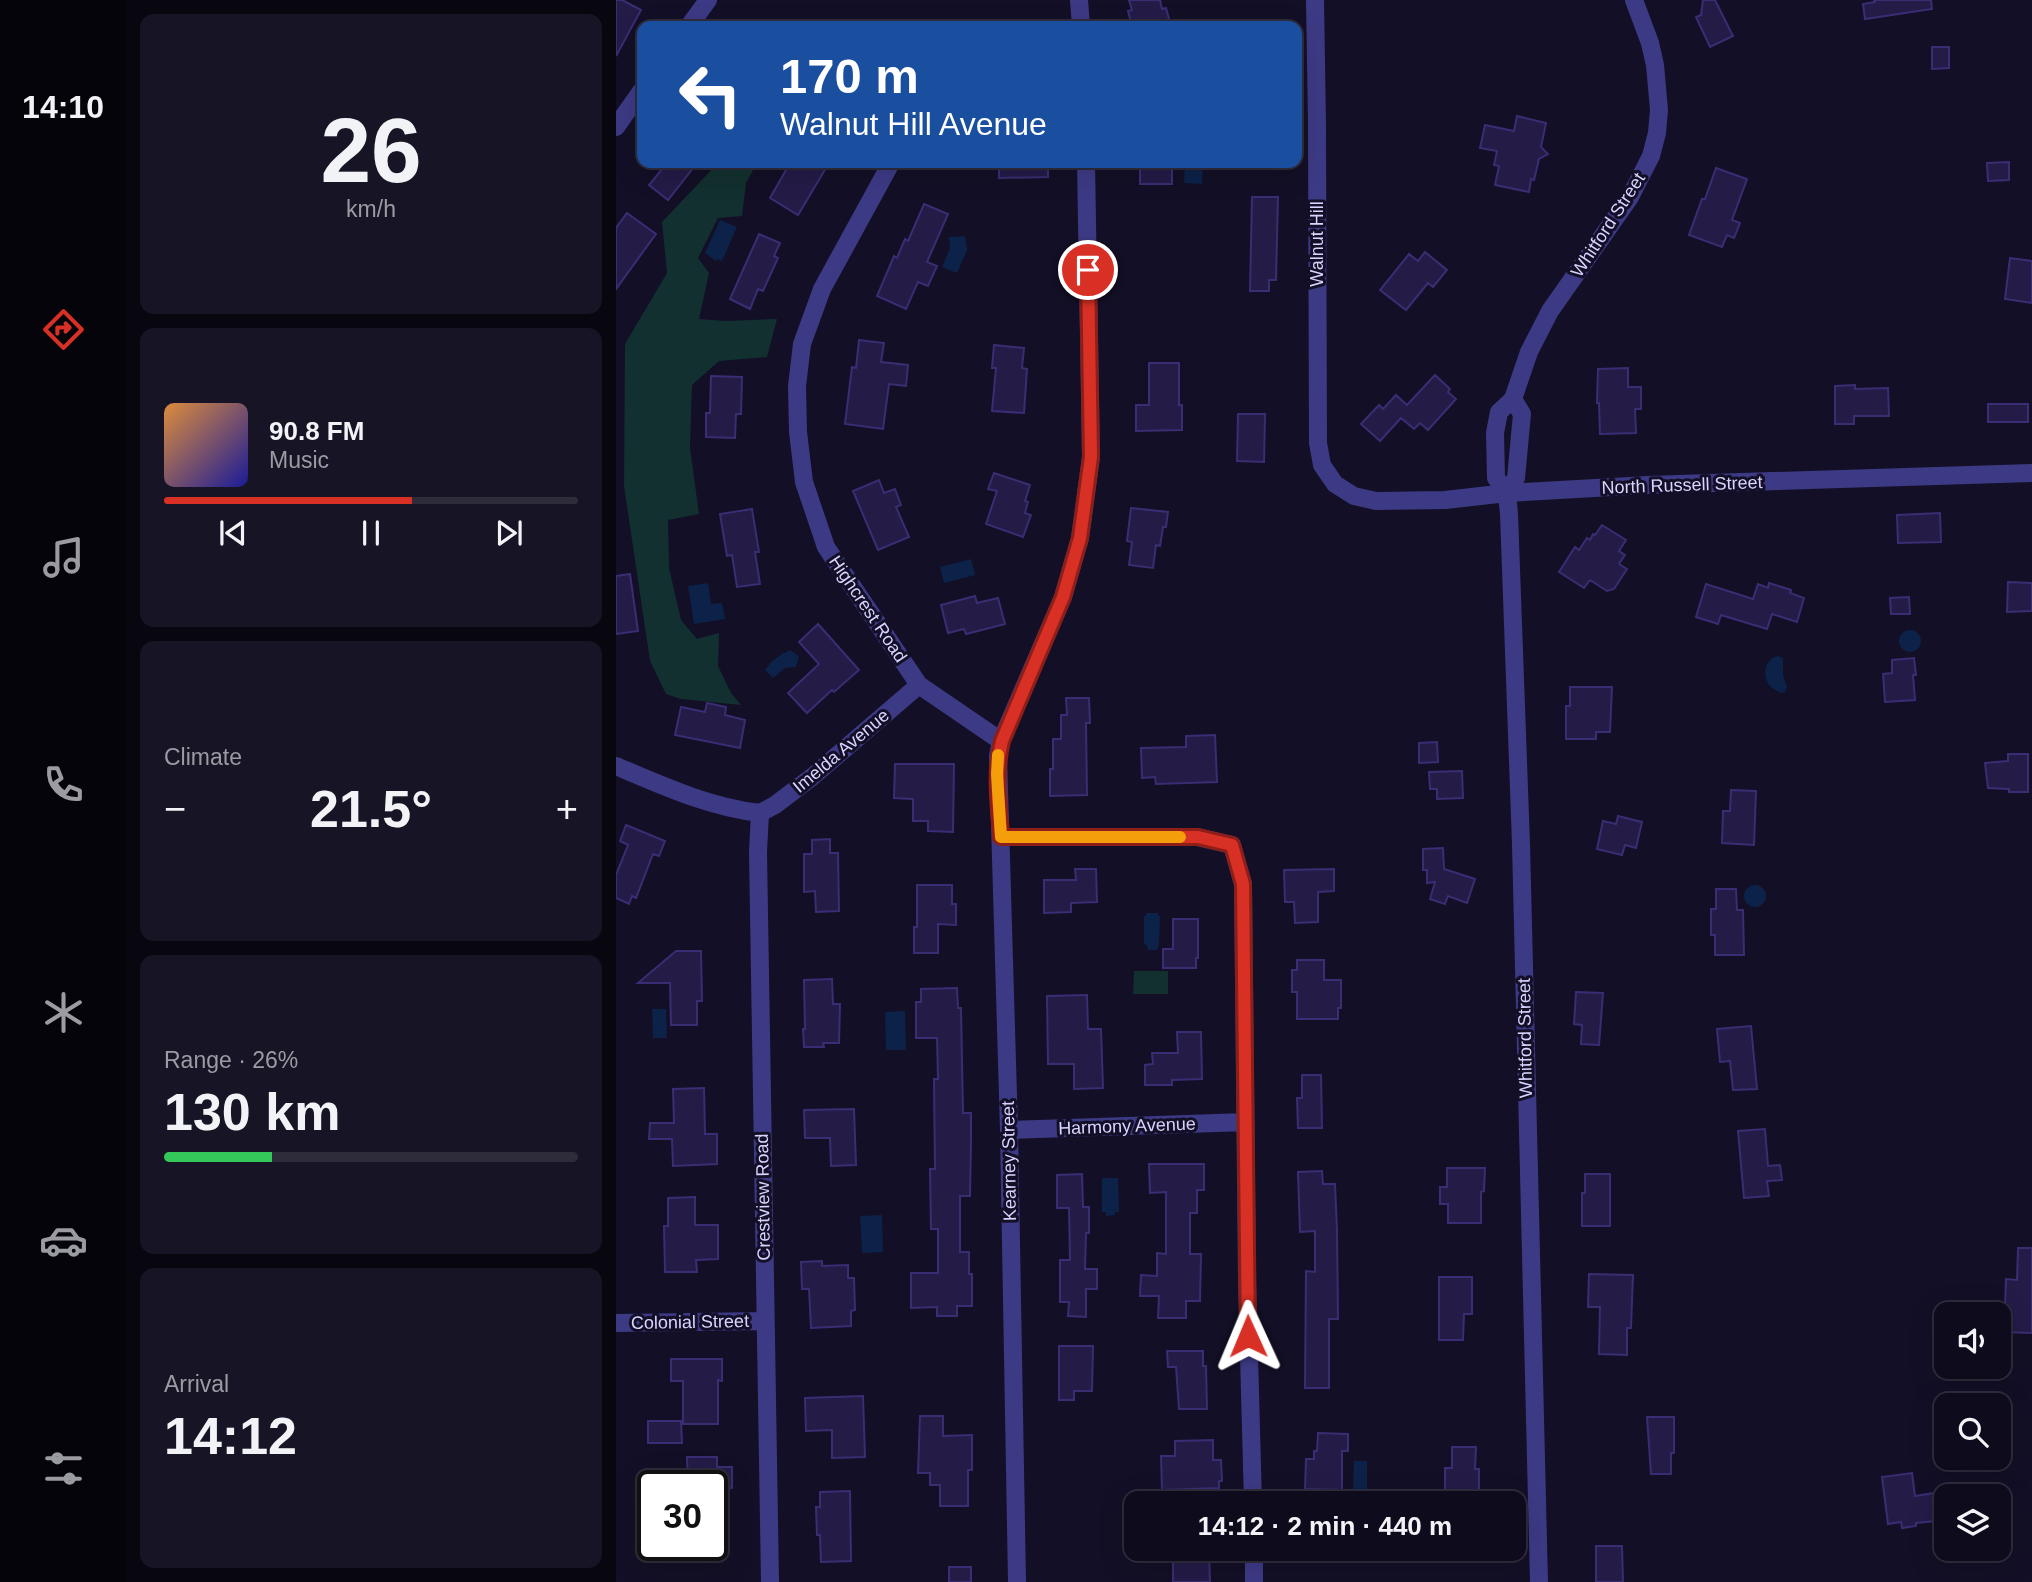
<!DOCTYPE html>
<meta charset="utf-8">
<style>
:root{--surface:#0e0b1c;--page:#171425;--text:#f1f3f6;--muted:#9b9ba3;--line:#2e2b3b;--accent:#d93025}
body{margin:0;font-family:Arial,sans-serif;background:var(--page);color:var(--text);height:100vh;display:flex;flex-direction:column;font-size:26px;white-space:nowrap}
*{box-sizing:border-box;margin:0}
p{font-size:23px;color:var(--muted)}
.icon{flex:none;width:38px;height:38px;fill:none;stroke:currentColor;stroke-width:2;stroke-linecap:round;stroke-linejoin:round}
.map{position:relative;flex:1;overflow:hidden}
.drawer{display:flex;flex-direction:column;gap:14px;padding:14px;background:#08060f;width:490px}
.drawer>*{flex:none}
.banner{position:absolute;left:21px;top:21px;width:665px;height:147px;border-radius:14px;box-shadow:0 7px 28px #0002,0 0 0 2px var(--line);background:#1a4fa0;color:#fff;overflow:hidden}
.buttons{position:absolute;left:1318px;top:1302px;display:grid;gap:14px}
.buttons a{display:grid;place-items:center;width:77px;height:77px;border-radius:14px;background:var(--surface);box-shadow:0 7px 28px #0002,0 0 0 2px var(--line);font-size:35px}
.speed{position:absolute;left:21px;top:1470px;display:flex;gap:14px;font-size:35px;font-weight:700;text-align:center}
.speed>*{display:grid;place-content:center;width:91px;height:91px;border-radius:50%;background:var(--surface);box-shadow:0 7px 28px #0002,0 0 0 2px var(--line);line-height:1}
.speed .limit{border:4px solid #111;border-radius:10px;background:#fff;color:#111}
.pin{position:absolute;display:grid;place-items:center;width:60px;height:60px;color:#fff;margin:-30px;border:4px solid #fff;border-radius:50%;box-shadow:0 2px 7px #0007}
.me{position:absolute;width:77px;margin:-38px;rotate:359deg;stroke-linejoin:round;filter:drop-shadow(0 0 5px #0008)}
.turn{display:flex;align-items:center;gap:24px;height:147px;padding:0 28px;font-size:32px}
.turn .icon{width:91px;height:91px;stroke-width:2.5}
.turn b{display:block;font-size:49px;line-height:60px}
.big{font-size:52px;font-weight:700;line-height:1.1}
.drawer .card{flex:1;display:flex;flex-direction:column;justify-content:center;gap:10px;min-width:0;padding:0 24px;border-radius:14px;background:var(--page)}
.drawer .dial{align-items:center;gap:0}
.dial b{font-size:91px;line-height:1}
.song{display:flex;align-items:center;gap:21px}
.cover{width:84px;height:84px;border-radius:10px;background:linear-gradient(135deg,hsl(30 70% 55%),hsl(240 70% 35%))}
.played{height:7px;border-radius:4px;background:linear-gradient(90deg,var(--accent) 60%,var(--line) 60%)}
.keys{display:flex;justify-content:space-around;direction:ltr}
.heat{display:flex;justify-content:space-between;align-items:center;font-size:38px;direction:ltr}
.charge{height:10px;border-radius:5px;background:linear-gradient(90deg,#34c759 26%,var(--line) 0)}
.trip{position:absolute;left:508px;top:1491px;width:402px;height:70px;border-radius:14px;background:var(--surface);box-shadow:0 7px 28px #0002,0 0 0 2px var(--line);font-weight:700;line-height:70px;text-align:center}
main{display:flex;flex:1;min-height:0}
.tabs{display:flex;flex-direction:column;width:126px;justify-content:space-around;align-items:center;background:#06040b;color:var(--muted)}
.tabs .icon{width:49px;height:49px}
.tabs .active{color:var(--accent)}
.tabs b{font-size:32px;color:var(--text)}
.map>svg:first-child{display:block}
.green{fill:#12302f}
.water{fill:#0c2248}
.building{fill:#241b47;stroke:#3b2d73;stroke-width:2}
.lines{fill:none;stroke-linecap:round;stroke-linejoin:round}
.street{stroke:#3d3a85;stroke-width:18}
.route-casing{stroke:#8d1f18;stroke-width:18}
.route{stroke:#d93025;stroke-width:12}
.slow{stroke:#f59e0b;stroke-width:12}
.labels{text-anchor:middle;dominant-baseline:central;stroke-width:6;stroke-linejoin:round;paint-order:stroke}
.street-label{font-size:18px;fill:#d9d4ff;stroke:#130f26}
</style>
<main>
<nav class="tabs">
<b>14:10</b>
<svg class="icon active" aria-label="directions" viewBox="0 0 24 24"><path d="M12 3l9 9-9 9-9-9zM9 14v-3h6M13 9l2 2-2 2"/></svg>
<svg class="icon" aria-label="music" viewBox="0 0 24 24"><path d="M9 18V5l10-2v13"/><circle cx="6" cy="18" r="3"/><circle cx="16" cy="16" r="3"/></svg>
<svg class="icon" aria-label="phone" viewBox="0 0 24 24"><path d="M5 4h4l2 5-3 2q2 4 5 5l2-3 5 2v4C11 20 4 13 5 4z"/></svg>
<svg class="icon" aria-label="climate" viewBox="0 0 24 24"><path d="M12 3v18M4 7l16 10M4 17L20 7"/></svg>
<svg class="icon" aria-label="car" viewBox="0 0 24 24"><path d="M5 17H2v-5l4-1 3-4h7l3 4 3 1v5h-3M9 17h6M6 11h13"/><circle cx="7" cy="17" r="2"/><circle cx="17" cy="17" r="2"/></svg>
<svg class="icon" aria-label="filters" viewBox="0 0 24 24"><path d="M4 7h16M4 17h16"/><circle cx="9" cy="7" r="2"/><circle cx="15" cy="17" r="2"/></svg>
</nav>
<section class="drawer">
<div class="card dial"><b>26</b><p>km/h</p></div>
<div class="card">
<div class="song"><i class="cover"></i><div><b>90.8 FM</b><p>Music</p></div></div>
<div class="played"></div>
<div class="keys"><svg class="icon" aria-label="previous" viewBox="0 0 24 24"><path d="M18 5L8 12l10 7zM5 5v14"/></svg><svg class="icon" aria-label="pause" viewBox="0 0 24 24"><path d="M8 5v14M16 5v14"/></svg><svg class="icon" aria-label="next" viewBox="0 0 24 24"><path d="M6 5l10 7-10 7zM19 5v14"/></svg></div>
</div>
<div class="card"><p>Climate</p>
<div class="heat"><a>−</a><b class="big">21.5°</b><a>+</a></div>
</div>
<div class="card"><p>Range · 26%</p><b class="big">130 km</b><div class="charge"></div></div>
<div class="card"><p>Arrival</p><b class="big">14:12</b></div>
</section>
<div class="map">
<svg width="1416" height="1582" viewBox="0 0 1416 1582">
<rect width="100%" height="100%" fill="#130f26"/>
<path class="green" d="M102 163H141L130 183 126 216 102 218 82 258 93 273 83 319 109 321 161 319 151 357 103 361 76 385 74 448 83 514 52 520 53 568 65 620 81 639 103 633 102 666 115 693 125 705 65 699 50 694 34 661 8 486 9 344 51 273 46 222Z
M518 971H552V994H517Z"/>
<path class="water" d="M569 163H587L586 184 568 183Z
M104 220 121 227 106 261 101 259 100 261 89 253Z
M349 236 351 250 341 273 326 267 334 248 333 237Z
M355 559 359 575 328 583 324 567Z
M92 583 95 604 106 603 109 619 78 624 72 586Z
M1283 641a11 11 0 1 1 22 0a11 11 0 1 1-22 0Z
M174 650 183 656 180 667 169 668 157 678 149 670C156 660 163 655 174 650Z
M1162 656 1167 658V676L1171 687 1169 692 1165 693C1161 691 1157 689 1154 686 1146 677 1148 658 1162 656Z
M1128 896a11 11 0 1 1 22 0a11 11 0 1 1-22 0Z
M531 913H541L544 917 543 943 541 950H532L531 946 528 943V917Z
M36 1009H50L51 1038H37Z
M289 1011 290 1050H270L269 1012Z
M486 1178H502L503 1212H499V1215L490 1216V1212H486Z
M266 1215 267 1252 246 1253 244 1216Z
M738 1461H751V1489H737Z"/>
<path class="building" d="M0 0H6L25 10 0 56Z
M513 0H544L546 9 550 8 555 26H516L512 11 516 10Z
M1087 0H1099L1117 36 1094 47 1080 17 1085 15Z
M1258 0H1315L1316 9 1249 19 1247 4 1259 2Z
M1316 47H1333V68L1316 69Z
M901 116 930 123 925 147 932 154 923 159 918 180 915 179 913 192 879 185 883 166 878 165 881 151 864 148 869 125 898 131Z
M1393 162V180L1372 181 1371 163Z
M51 163H81L52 200 33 185Z
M174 163H213L182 215 154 198Z
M383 163H432V177L383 178Z
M524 163H556V184H524Z
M1100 168 1131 179 1116 220 1124 223 1118 238 1111 235 1106 247 1073 235 1086 199H1089Z
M636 197H662L660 280H653V291H634Z
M308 204 332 214 311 262 321 266 312 286 302 282 290 309 261 296 278 256 281 258 289 239 292 241Z
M11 213 40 234 0 289V228Z
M143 234 164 243 158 256 162 258 147 291 142 289 134 309 114 299Z
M809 252 831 270 817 287 812 283 790 310 764 290 793 254 802 261Z
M1394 258 1416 261V303L1389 299Z
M243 340 268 343 265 362 292 365 290 386 273 384 267 429 229 424 236 367 240 368Z
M378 345 408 348 406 368 411 369 408 413 376 411 380 368H376Z
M533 363H563V405H566V430L520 431V405H533Z
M1012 368V387H1025V409H1019L1020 433 984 434 983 403H981L982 369Z
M819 375 834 389 832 392 840 399 812 430 804 423 798 429 785 418 764 441 745 424 763 405 767 409 780 395 791 405Z
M95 376 126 377 125 414H120L119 438 90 437V413H94Z
M1239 385V389L1272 388 1273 416H1238V424H1219V386Z
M1372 404H1412V422H1372Z
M622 414H649L648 462 621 461Z
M378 473 414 485 409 501 412 502 409 513 415 515 407 537 370 524 381 491 372 489Z
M263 480 268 493 279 489 285 505 280 507 293 537 262 550 237 491Z
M515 508 552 512 550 527H547L544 546 540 545 537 568 513 565 516 542 511 541Z
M136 509 143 552H139L144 584 121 587 116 555 111 556 104 514Z
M1324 513 1325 542 1282 543 1281 515Z
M986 525 1010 540 1003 551 1009 555 1003 564 1011 569 998 589 991 591 974 580 968 588 943 572 959 547 963 550 971 538 974 540 977 534 979 535Z
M14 574 22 631 0 634V576Z
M1392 582 1416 583V611L1391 612Z
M1153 583 1175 590 1174 593 1188 598 1181 622 1156 614 1151 629 1105 615 1102 624 1080 617 1090 584 1137 599 1142 584 1152 588Z
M359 596 361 603 382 598 389 624 350 634 348 629 332 633 325 605Z
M1293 597 1294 614H1275L1274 598Z
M202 624 243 670 218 692 216 690 191 713 172 693 203 664 183 642Z
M1298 658 1300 675H1297L1299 700 1269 702 1267 674 1276 673V660Z
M954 687H996L994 732H980V739H950V706H954Z
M450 698H473L474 723H470L471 795 434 796V769H437V739H445V715H451Z
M91 703 110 707 109 715 129 720 124 748 59 735 65 707 89 712Z
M599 735 601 782 540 784 539 777 526 778 525 748 570 747V736Z
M821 742 822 762 803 763V743Z
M1392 754H1412V792H1393V789L1372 788 1369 763 1392 761Z
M279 764H338L337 832 312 831V821H297V799L278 798Z
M846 771 847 798 821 799V789H814L813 772Z
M1115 790 1140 791 1138 845 1106 843 1107 811H1114Z
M1002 816 1026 822 1020 848 1009 845 1006 855 981 849 987 821 1000 824Z
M10 825 49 841 43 856 37 854 20 898 16 896 13 904 0 898V875L12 845 4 841Z
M214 839V853H222L223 911 200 912 199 891 188 892V854H196V840Z
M827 848 828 869 859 879 851 903 832 896 829 904 814 899 819 882 811 883V870H807V849Z
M459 869H480L481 902 455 903V912L428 913V880H460Z
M718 869V891L702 892V922L679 923 678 902H669L668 870Z
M301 885H336V904H340V925L322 924V953H298V927H301Z
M1100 889H1120L1121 910H1127L1128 955H1099V935H1095V909H1100Z
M557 919H582V958H580V968H547V949H557Z
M60 951H85L86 1001H81V1025H55L54 983H22Z
M681 960H708V980H725V1008H722V1019H681V992H676V970H681Z
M216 979 217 1004H224L223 1043H207L208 1047H188L187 1029H189L188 980Z
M341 988 342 1008H345L347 1113H355V1142L354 1196H344V1252H353V1274H356V1306H341V1316H321V1307L295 1308V1273H322V1229H315L314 1169H319L318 1079H322L321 1038H300V1002H305V989Z
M960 992 987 993 983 1045 965 1044 966 1025 958 1024Z
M471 995 472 1029H485L487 1088 458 1089V1064H432L431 996Z
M1135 1026 1141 1089 1117 1090 1114 1061 1104 1062 1101 1029Z
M561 1032H585L586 1079 556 1080V1085H529V1065L537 1064 536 1053H562Z
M686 1075H705L706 1128H682L681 1098H686Z
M88 1088 89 1134H101V1164L57 1166 56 1139H33L34 1123H58L57 1089Z
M238 1109 240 1165 215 1166 214 1138H189L188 1110Z
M1149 1129 1152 1166 1164 1165 1166 1180 1151 1181 1153 1196 1128 1198 1122 1131Z
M533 1164H588V1190H581V1213H574V1254H585L584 1301H570V1318H542L543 1296H524L525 1275 541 1276V1253L550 1254V1192L534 1193Z
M831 1168H869L868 1191 865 1192V1223H832V1204H824V1187H831Z
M706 1171 707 1184H719L721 1231 722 1319H713V1388H689L690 1271 699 1272V1231L684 1232 682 1172Z
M466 1174 467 1207H473V1233H470L469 1269H481V1289H470V1317L452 1316 453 1302H444V1260H454L453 1208H441V1175Z
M969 1174H994V1226H966V1193H969Z
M79 1197V1225H102V1259L80 1260 81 1272H49L48 1226H52V1198Z
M1402 1248H1416V1333L1388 1332 1390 1279 1401 1280Z
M206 1261V1266L232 1265V1278H238L239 1310 235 1311V1326L195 1328 193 1289H186L185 1262Z
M973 1274 1017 1275 1015 1328H1011V1355L983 1354 984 1307H972Z
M823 1277H856V1314H848L847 1340H823Z
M443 1346H477L476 1391H458V1400H443Z
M551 1351H587V1366H590L591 1409H563L560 1367H552Z
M55 1359H106V1381L102 1380V1424H67V1381H55Z
M247 1396 249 1457 216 1458V1430L190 1431 189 1398Z
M304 1416H327V1436L356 1435V1470H352V1506H324V1485H314V1473H302Z
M1031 1417H1058V1453H1055V1474H1035Z
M32 1421H65L66 1443H32Z
M702 1433 732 1434V1451H726V1490L689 1489 690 1459H698V1451H701Z
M597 1440V1460H605L606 1481H603V1488L546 1490 545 1456H559V1441Z
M836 1447H860L859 1469H863V1500L829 1499V1468H836Z
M71 1457H101V1467H116V1488L72 1486Z
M1296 1473 1299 1496 1318 1493V1497L1330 1495V1520L1300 1523V1526L1286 1528 1285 1522 1272 1524 1266 1477Z
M234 1491 235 1561 205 1562 204 1535H201L200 1507H204V1492Z
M980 1546H1006L1007 1582H980Z
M568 1549H593L594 1582H557V1559H568Z
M333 1567H355V1582H333Z"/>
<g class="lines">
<path class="street" d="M463 0 465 26
M699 0 701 124 702 443 706 465 719 484 738 496 760 501 829 500 891 493 1032 485 1416 473
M73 26 92 0
M0 127 26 90
M275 163 206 289 186 344 181 386 182 432 188 482 210 547 303 685 385 741
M891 493 900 478 906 414 897 399
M0 766C47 786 93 807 144 813
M144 813 142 852 154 1582
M144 813 159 805 196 777 303 685
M385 837H581L616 845 627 884 631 1281 637 1503
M393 1130 630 1122
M0 1323 149 1321
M638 1549V1582
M401 1582 393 1130 382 756 385 741 447 597 464 538 475 457 470 163
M923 1582 905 844 893 514 891 493 880 478 879 433 883 412 897 399 913 352 934 311 1014 197 1035 156 1041 133 1043 110 1039 65 1034 43 1018 0"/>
</g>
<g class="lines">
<defs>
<path id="route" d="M472 270 475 457 464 538 447 597 386 741C378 773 383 805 385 837H582L616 845 627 884 632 1336"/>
</defs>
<use href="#route" class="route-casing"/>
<use href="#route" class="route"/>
<path class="slow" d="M382 755 381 774 385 837H564"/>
</g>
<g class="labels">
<g class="street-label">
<text transform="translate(992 225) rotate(-57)">Whitford Street</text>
<text transform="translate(701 244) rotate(-90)">Walnut Hill</text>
<text transform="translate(1066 485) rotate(-2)">North Russell Street</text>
<text transform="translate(252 609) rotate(56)">Highcrest Road</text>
<text transform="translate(225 751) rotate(-40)">Imelda Avenue</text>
<text transform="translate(909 1038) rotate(-91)">Whitford Street</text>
<text transform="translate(511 1126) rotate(-2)">Harmony Avenue</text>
<text transform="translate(393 1161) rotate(-91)">Kearney Street</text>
<text transform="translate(147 1197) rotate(-91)">Crestview Road</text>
<text transform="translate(74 1322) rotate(-1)">Colonial Street</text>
</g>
</g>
</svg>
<div class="buttons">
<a><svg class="icon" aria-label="sound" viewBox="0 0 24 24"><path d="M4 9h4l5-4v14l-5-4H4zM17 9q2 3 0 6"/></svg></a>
<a><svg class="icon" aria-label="search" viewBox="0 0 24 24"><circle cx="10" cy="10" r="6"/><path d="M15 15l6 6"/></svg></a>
<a><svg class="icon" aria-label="layers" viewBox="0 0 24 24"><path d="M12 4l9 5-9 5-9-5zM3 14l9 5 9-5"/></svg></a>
</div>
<div class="speed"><div class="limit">30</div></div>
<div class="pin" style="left:472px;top:270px;background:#d93025"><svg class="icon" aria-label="arrive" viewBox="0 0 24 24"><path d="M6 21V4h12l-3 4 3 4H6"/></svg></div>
<svg class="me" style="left:632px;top:1336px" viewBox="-20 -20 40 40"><path d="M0-17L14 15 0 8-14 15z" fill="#d93025" stroke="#fff" stroke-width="4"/></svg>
<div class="trip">14:12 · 2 min · 440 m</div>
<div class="banner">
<div class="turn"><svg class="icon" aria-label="left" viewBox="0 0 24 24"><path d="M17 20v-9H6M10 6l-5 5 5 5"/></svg><div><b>170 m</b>Walnut Hill Avenue</div></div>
</div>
</div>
</main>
